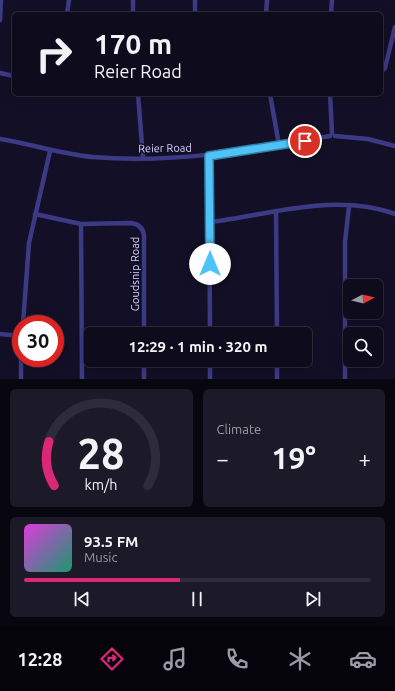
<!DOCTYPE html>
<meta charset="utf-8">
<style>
:root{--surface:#0e0b1c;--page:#1c1929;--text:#f1f3f6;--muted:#9b9ba3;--line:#2e2b3b;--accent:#db2777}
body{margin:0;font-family:Ubuntu,sans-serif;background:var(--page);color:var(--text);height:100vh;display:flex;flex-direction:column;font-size:15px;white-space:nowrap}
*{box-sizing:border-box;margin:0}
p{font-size:13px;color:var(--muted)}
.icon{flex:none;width:22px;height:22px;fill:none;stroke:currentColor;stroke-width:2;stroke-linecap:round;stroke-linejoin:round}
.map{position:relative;height:379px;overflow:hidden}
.details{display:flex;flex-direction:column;gap:10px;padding:10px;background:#08060f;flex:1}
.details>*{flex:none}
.banner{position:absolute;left:12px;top:12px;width:371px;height:84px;border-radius:6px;box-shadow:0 2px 10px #0003,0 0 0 1px var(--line);background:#0e0b1c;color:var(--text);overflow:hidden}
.needle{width:26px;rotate:83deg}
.controls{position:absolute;left:343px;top:279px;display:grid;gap:8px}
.controls a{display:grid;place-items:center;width:40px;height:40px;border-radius:6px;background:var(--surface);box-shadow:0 2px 10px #0003,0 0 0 1px var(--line);font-size:20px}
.speed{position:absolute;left:12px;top:315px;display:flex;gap:8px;font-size:20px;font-weight:700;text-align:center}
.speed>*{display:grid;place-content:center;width:52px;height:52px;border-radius:50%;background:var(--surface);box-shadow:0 2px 10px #0003,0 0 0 1px var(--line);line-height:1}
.speed .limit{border:6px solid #d22;background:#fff;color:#111}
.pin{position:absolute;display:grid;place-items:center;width:34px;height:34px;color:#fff;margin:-17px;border:2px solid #fff;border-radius:50%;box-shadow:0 1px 4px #0007}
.me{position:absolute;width:44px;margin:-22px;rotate:0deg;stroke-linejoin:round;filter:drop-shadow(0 0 3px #0008)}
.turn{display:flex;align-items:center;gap:14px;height:84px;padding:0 16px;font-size:18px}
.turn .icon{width:52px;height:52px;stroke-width:2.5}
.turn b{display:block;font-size:28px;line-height:34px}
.big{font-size:30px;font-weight:600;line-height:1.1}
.details .card{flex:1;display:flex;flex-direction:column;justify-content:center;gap:6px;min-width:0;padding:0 14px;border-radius:6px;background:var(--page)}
.details .dial{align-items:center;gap:0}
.dial svg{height:104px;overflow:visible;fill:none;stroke:var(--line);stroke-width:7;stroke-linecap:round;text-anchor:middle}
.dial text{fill:var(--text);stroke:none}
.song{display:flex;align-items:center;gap:12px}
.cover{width:48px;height:48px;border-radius:6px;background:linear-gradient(135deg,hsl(300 70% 55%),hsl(160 70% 35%))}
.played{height:4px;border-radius:2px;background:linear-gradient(90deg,var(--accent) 45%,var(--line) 45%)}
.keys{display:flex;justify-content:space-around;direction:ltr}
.heat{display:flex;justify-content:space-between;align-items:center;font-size:22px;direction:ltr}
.details .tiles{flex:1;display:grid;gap:10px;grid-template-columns:1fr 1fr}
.card:last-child{grid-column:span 2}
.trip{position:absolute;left:84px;top:327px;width:228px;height:40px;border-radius:6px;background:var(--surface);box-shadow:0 2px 10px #0003,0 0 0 1px var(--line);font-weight:600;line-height:40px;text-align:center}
.menu{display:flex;height:64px;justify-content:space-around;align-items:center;background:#06040b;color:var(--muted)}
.menu .icon{width:28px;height:28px}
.menu .active{color:var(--accent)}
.menu b{font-size:18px;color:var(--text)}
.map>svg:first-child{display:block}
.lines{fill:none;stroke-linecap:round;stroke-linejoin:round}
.street{stroke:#3d3a85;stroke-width:4.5}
.route-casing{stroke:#337fa1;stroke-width:10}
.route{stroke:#4fc3f7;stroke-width:7}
.labels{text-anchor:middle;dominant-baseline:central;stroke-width:3;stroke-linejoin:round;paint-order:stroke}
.street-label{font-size:11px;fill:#d9d4ff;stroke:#130f26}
</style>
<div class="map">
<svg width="395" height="379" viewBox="0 0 395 379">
<rect width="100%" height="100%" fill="#130f26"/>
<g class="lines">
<path class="street" d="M195 0V14
M67 14 69 0
M133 14V0
M266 14 267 0
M331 14 332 0
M0 20 1 0
M381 72 385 68 395 27
M0 73 14 76
M138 94 143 158
M270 94 279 145
M330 94 332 133
M335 136 368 139 395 146
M0 139C31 144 61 154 92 157 172 164 252 150 330 136
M209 156 210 334
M276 211 277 334
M35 214 81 224 131 223C138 224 143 227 144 235V334
M210 222C269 215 336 192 395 214
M81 224 82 379
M23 324 29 243 50 151
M0 334 21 336
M277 360V379
M21 379V358
M144 379V360
M210 379V360
M345 379V242L349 206"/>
</g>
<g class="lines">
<defs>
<path id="route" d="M210 264 209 156 305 141"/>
</defs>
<use href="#route" class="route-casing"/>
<use href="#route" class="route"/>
</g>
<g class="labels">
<g class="street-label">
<text transform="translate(165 148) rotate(-1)">Reier Road</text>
<text transform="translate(135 274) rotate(-90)">Goudsnip Road</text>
</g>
</g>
</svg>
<div class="controls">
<a><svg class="needle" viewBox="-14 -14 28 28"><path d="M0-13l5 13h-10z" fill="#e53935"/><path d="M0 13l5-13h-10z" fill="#9b9ba3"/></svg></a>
<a><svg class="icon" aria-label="search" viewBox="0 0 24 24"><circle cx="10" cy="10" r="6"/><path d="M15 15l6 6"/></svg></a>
</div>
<div class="speed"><div class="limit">30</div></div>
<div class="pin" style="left:305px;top:141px;background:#d93025"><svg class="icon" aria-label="arrive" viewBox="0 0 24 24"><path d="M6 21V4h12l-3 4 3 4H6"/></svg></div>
<svg class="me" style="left:210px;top:264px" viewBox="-20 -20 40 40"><circle r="19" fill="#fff"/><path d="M0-13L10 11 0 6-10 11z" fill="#4fc3f7"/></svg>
<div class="trip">12:29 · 1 min · 320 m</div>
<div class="banner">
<div class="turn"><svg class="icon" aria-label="right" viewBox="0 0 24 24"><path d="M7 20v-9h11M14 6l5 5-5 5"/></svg><div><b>170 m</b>Reier Road</div></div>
</div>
</div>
<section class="details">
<div class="tiles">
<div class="card dial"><svg viewBox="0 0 100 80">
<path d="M14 69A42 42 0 1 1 86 69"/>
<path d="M14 69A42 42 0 0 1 10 35" stroke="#db2777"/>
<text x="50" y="56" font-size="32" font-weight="700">28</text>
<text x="50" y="72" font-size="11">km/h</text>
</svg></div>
<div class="card"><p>Climate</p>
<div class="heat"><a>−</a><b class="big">19°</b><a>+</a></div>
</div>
<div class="card">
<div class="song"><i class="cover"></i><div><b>93.5 FM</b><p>Music</p></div></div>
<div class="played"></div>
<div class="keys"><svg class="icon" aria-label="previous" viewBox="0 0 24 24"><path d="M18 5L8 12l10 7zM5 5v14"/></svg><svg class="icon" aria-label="pause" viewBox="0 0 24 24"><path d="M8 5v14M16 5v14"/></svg><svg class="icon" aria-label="next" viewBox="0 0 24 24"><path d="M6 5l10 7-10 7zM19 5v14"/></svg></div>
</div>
</div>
</section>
<nav class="menu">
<b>12:28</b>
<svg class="icon active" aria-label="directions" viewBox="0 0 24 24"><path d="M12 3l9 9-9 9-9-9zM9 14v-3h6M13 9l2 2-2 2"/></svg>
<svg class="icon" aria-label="music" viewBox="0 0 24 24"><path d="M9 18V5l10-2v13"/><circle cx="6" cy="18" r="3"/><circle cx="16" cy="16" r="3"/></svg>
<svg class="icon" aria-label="phone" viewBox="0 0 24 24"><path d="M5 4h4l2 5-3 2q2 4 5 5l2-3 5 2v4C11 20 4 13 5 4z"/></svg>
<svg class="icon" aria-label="climate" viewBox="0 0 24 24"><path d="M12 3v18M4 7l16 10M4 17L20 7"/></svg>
<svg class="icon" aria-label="car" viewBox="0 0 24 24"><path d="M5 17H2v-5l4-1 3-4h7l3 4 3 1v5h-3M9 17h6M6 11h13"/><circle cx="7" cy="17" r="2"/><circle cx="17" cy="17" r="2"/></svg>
</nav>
